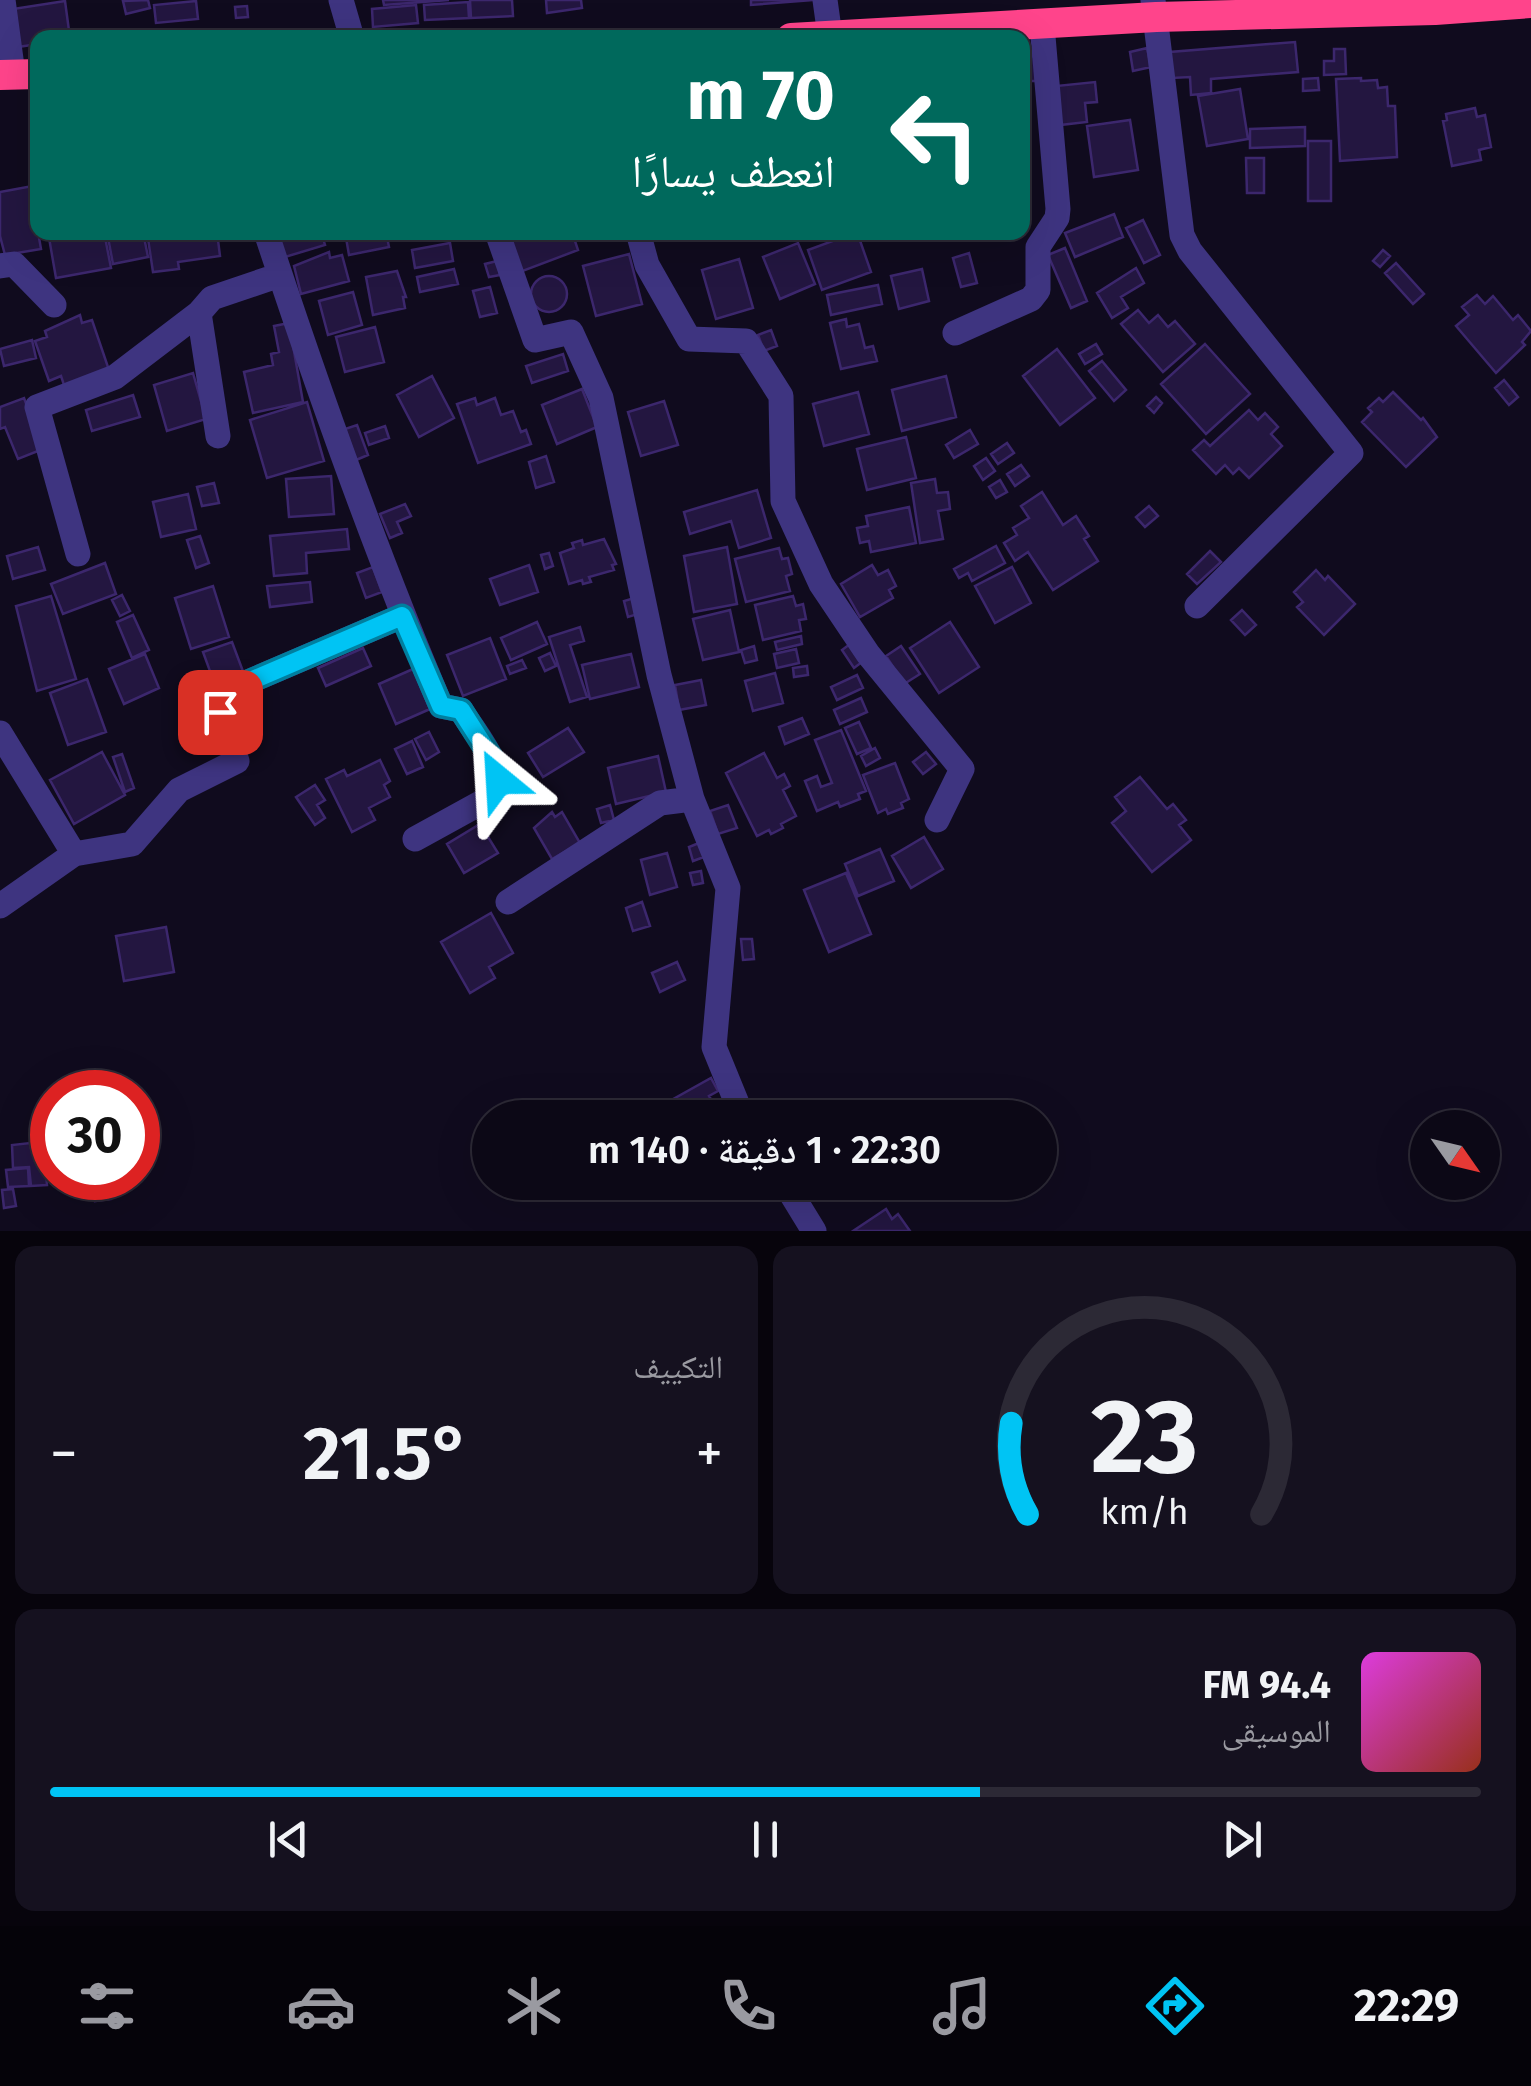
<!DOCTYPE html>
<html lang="ar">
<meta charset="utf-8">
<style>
:root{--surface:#0c0816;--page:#15111f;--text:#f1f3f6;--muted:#9a9aa1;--line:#2c2935;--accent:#00c4f4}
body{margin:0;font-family:"Fira Sans","Noto Naskh Arabic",sans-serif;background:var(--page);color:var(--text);direction:rtl;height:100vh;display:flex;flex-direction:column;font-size:38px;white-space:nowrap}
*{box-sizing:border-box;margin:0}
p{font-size:32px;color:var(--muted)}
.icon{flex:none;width:55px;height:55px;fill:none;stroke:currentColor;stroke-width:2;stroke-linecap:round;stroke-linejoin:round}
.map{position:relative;height:1231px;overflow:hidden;direction:ltr}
.sheet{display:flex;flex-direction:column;gap:15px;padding:15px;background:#07040c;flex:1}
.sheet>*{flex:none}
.top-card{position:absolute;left:30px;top:30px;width:1000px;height:210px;border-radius:20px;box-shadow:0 10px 40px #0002,0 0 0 2px var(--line);direction:rtl;background:#00695c;color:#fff;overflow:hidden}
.needle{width:65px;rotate:124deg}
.buttons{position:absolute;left:1410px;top:1110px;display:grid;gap:20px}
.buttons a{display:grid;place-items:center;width:90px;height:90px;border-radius:50%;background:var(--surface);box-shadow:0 10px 40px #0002,0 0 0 2px var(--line);font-size:50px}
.speed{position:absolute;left:30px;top:1070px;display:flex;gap:20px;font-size:50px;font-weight:700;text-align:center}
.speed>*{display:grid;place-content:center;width:130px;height:130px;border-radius:50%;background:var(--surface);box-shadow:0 10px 40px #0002,0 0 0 2px var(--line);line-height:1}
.speed .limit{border:15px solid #d22;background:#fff;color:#111}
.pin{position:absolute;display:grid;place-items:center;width:85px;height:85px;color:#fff;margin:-42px;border-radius:20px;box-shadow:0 5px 15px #0006}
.me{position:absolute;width:110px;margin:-55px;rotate:333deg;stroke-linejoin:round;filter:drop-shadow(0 0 8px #0008)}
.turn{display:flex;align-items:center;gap:35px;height:210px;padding:0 30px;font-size:45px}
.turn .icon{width:130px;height:130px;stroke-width:2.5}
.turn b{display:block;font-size:70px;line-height:85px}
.big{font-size:75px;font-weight:600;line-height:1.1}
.sheet .widget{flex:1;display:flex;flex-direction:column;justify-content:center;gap:15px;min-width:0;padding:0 35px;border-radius:20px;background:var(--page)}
.sheet .dial{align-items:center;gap:0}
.dial svg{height:260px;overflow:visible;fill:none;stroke:var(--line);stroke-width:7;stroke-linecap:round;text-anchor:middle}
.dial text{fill:var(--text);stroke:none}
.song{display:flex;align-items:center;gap:30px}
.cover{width:120px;height:120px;border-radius:15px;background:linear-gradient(135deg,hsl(300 70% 55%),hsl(10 70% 35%))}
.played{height:10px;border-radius:5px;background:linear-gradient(90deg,var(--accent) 65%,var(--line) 65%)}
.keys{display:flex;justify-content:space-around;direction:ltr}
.heat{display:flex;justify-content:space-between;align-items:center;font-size:55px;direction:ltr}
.sheet .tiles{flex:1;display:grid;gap:15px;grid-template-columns:1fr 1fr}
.widget:last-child{grid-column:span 2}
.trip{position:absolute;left:472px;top:1100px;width:585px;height:100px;border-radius:50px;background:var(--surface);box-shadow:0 10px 40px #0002,0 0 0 2px var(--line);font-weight:600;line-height:100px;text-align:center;direction:rtl}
.tab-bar{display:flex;height:160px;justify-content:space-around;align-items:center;background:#050309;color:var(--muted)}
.tab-bar .icon{width:70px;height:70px}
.tab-bar .active{color:var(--accent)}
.tab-bar b{font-size:45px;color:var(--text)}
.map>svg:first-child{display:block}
.building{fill:#231640;stroke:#3c276d;stroke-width:2.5}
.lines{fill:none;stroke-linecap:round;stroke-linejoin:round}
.minor{stroke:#3e3480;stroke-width:25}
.highway{stroke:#ff448b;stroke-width:30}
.route-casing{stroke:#007f9f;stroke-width:25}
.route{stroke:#00c4f4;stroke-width:18}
</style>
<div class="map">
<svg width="1531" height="1231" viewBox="0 0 1531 1231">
<rect width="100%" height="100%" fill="#100b1e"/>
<path class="building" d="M148 0 150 8 126 14 123 1Z
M383 0H449L384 5Z
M470 0H512L513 16 471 18Z
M546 0H581L582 8 547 13Z
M751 0H813L751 5Z
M65 1 70 38H38V44L18 47 13 9Z
M196 1 198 19 156 23 154 5Z
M468 2 469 18 425 20 424 5Z
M416 5 418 23 373 27 372 9Z
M247 6 248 17 236 18 235 7Z
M1295 42 1298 72 1211 79V93L1191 95 1190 77 1172 78 1170 52Z
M1147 48 1151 67 1133 71 1130 52Z
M1334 49H1345L1346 74 1324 75V61H1334Z
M1035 56 1036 81H1022V57Z
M1318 78 1319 90 1303 91V79Z
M1361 78V81L1377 80 1378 88 1387 87 1388 106H1395L1397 157 1340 161 1336 79Z
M1095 82 1097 102 1085 103 1087 122 1060 125 1056 86Z
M1240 89 1248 139 1207 146 1198 96Z
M1475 108 1477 117 1485 115 1491 147 1479 150 1481 160 1452 166 1443 121 1447 120 1446 114Z
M1130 120 1138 170 1094 177 1087 126Z
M1305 127V146L1250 148V129Z
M1308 141H1331V201H1308Z
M1246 158H1264V193H1247Z
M38 185V232L41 249 5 255 0 236V192Z
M1114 214 1123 237 1075 257 1065 233Z
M1143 220 1160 255 1144 263 1126 228Z
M48 232H104L111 268 56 278Z
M107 232H143L148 257 113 264Z
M147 232H217L220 256 178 262 179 269 153 272Z
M295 232H321L325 245 285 257 279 237Z
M345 232H386L389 247 349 255Z
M505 232H572L578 250 520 272Z
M857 232 871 272 822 290 808 250Z
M450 243 453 261 415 268 412 250Z
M798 243 815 284 780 299 763 257Z
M1065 248 1087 301 1071 308 1048 255Z
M1383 250 1390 256 1380 267 1373 261Z
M329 252 330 258 342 255 349 281 301 294 294 266Z
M969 253 977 283 961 287 953 258Z
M629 254 642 304 596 316 583 266Z
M739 259 753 308 716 319 702 270Z
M497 261 500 275 489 277 485 264Z
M1396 263 1424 294 1413 304 1385 273Z
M1136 268 1144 283 1121 297 1128 308 1112 318 1097 293Z
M454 269 458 284 420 292 417 277Z
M922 269 929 301 899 309 891 276Z
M397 271 406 297H403L405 308 373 315 366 277Z
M531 294a18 18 0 1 1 36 0a18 18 0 1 1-36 0Z
M878 285 882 304 831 315 827 295Z
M490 287 497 313 480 317 473 291Z
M353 292 362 325 328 335 319 301Z
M1477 295 1485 304 1493 296 1513 320 1518 315 1531 331 1522 342 1525 345 1496 373 1456 326 1469 315 1462 307Z
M1138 310 1149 323 1158 315 1168 327 1175 321 1195 344 1163 372 1121 324Z
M80 315 82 323 92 320 110 373 65 388 61 376 49 381 35 341 47 337 45 331Z
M846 319 847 327 859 324 865 348 873 346 877 361 841 369 830 323Z
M289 323 303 402 253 413 244 372 273 365 271 354 279 352 274 326Z
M375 327 384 362 345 372 336 337Z
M771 330 777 346 764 351 758 335Z
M32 340 36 358 4 366 0 349Z
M1096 344 1102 354 1085 364 1079 354Z
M1205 344 1250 394 1206 434 1161 384Z
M1057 349 1095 398 1060 425 1023 376Z
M563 354 568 371 532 383 526 366Z
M1102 361 1126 390 1114 401 1089 371Z
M193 373 206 419 167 431 154 385Z
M432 376 454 418 419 437 397 395Z
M946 376 956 417 902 431 892 390Z
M1504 380 1518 397 1509 405 1495 388Z
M582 389 597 427 557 444 542 405Z
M858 392 869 434 824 446 813 404Z
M1393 392 1421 420 1423 418 1437 437 1406 467 1362 422 1372 412 1368 408 1379 398 1383 402Z
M133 395 140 417 92 431 86 410Z
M1156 397 1162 403 1154 413 1147 406Z
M24 398 43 449 18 459 5 427 0 429V407Z
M475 398 477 405 495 398 501 415 513 411 521 432 526 430 531 444 478 463 457 404Z
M664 401 678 445 641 456 628 412Z
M307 402 324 461 267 478 250 420Z
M1249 410 1258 420 1265 413 1278 427 1271 434 1282 446 1249 478 1239 468 1233 474 1225 465 1216 474 1193 450 1204 440 1210 446Z
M357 425 368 455 356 460 345 429Z
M385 426 389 438 369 445 365 433Z
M970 430 978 444 954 458 946 445Z
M906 437 916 478 867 490 857 449Z
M1007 443 1014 453 998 464 991 454Z
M546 456 554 482 536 488 529 462Z
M986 458 995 471 983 480 974 466Z
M1021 465 1029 476 1015 486 1007 474Z
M331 476 334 514 289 517 286 479Z
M935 479 937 493 948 492 950 509 938 511 943 539 920 543 911 483Z
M1000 480 1007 492 996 498 989 487Z
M214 483 219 503 202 506 197 487Z
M757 490 771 538 739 548 731 521 690 534 684 512Z
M1042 492 1063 525 1076 516 1089 536 1084 539 1098 561 1053 590 1028 552 1015 561 1004 543 1017 535 1013 528 1029 518 1021 506Z
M188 494 196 529 161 537 153 502Z
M405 504 411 516 397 522 402 533 390 538 380 514Z
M1149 506 1158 516 1145 527 1136 517Z
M909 507 916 543 871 552 869 541 860 543 857 528 868 526 866 516Z
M347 529 349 549 306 553 307 573 274 576 270 536Z
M200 536 209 563 196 568 187 540Z
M604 539 616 564 612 565 614 570 589 577 591 582 583 584 582 580 569 584 560 553 574 548 572 543 582 540 583 545Z
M996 546 1005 563 972 581 968 573 959 578 954 569Z
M38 547 45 570 13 579 7 556Z
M727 547 737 604 694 612 684 556Z
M779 548 782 559 788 558 792 574 786 576 790 591 746 602 735 559Z
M1210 551 1221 562 1197 584 1187 574Z
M549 553 553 566 545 569 541 555Z
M105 563 116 594 63 614 51 584Z
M529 565 538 592 500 605 490 579Z
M872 565 878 575 888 570 896 586 889 590 893 598 860 617 841 584Z
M373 567 382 592 366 598 357 573Z
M1012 567 1031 603 995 623 975 586Z
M1316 570 1325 580 1328 576 1355 604 1324 635 1297 607 1303 602 1294 592Z
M310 582 312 602 270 607 267 586Z
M213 586 229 637 191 649 175 598Z
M122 595 130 611 120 616 112 600Z
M51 596 76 679 37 691 16 606Z
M793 596 796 606 803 604 806 619 799 620 801 631 763 640 755 605Z
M634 598 638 614 628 617 624 601Z
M730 610 739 652 703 660 693 619Z
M1242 610 1256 625 1245 635 1231 620Z
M133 615 149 650 132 658 117 622Z
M537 622 547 644 511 660 501 638Z
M950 622 979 667 939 693 910 648Z
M580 627 584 641 570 645 587 697 570 702 549 637Z
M801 636 802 644 777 650 775 642Z
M490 638 506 679 463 696 447 655Z
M232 642 244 674 215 685 203 652Z
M850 644 862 662 854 668 842 650Z
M754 646 757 660 745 663 741 650Z
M901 646 920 674 904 684 886 656Z
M363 648 371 666 326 686 318 668Z
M796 649 799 663 777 668 774 654Z
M550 653 556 666 545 671 539 658Z
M145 654 159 688 124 704 109 669Z
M631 654 639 687 590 699 582 665Z
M522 660 526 668 510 674 507 666Z
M807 666 808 675 794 677 793 668Z
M413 669 430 709 396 724 379 684Z
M775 673 783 703 753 711 745 681Z
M857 675 863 688 837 700 831 687Z
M87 679 106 732 68 745 50 693Z
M701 680 706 705 679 710 675 685Z
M861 698 867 712 840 724 834 710Z
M802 718 809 734 785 744 779 727Z
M859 722 871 748 857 754 845 728Z
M568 728 584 752 543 777 528 753Z
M841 730 866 791 858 794 860 799 840 807 838 802 817 811 805 781 817 776 821 787 832 783 815 740Z
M429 732 439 752 426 760 415 739Z
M412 741 423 767 407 774 395 749Z
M875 748 880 758 866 766 861 756Z
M102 752 125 795 74 824 50 780Z
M926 752 936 764 923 774 913 762Z
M764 753 777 778 784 774 790 786 783 790 796 816 781 824 783 828 771 834 769 830 757 836 726 773Z
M122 754 134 788 125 792 113 757Z
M658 756 666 792 616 804 608 768Z
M380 760 390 781 384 785 390 797 369 808 375 820 352 832 326 779 344 770 347 776Z
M895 763 909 799 901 803 903 808 888 814 886 809 878 813 863 775Z
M1140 777 1167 809 1173 804 1186 820 1179 825 1191 840 1152 872 1112 823 1126 811 1115 797Z
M315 785 325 800 317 805 325 818 315 825 296 797Z
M610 805 614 820 601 823 597 809Z
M728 805 737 828 718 834 710 811Z
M552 812 555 817 562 812 580 843 552 859 534 828Z
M480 824 498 853 464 873 447 844Z
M924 837 943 869 911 888 892 856Z
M699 843 704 857 693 861 689 847Z
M880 849 894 881 858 896 845 864Z
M667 853 677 887 650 895 641 860Z
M701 871 703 883 693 885 690 873Z
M846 873 871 934 829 952 804 890Z
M642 902 650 926 633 931 626 908Z
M491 913 513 953 489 967 495 978 470 993 441 942Z
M166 927 174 972 124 981 116 936Z
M741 939H752L754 959 743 960Z
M677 962 685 980 660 992 652 973Z
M711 1078 718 1091 709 1096 716 1108 698 1118H665L659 1107Z
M30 1143 31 1148 44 1147 47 1185 31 1186 29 1167 13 1168 12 1145Z
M28 1168 29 1186 8 1187 6 1170Z
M70 1178H108L111 1199 95 1201 93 1188 82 1190 81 1184 72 1186Z
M13 1189 16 1206 4 1208 2 1190Z
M886 1209 892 1219 898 1214 910 1231H853Z"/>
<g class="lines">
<path class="minor" d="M3 0 13 74
M341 0 352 38
M825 0 830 36
M1153 0 1182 235 1190 251 1351 453 1197 606
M266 232C319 393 375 551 441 706L461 710C477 737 504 763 495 795L415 839
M497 232 535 340 571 332 601 398 659 675 692 799 728 888 714 1047 743 1118
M638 232 647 265 689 339 746 341 781 396 783 501 821 584 868 654 962 769 937 820
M0 266 14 264 54 305
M199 313 218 436
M955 333 1031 299 1038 290V247L1057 218 1058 209 1042 25
M78 554 37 407 115 377 199 313 212 298 280 275
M0 733 74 854
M508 902 660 803 692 799
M0 906 74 854 132 844 179 790 237 761 220 712 248 682 402 616
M784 1182 814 1231"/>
<path class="highway" d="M791 38 1156 17 1435 10 1531 3
M0 75 38 74"/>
</g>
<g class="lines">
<defs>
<path id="route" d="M220 712 248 682 402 616 441 706 461 710 496 765 499 780"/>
</defs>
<use href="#route" class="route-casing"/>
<use href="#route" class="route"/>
</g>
</svg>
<div class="buttons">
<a><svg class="needle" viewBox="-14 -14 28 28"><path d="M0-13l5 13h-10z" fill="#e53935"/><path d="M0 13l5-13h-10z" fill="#9a9aa1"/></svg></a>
</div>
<div class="speed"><div class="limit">30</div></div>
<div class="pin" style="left:220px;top:712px;background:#d93025"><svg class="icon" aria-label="arrive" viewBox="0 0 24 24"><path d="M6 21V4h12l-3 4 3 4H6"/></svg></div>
<svg class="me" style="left:499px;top:780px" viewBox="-20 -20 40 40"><path d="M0-17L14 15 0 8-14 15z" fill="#00c4f4" stroke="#fff" stroke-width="4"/></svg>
<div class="trip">22:30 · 1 دقيقة · 140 m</div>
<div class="top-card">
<div class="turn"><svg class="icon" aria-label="left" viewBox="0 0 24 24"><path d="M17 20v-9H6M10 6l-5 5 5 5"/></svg><div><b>70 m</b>انعطف يسارًا</div></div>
</div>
</div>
<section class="sheet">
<div class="tiles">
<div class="widget dial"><svg viewBox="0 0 100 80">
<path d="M14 69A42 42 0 1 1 86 69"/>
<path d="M14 69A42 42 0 0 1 9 41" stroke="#00c4f4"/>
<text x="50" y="56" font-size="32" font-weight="700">23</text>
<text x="50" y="72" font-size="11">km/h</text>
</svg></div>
<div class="widget"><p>التكييف</p>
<div class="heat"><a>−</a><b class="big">21.5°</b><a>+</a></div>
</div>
<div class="widget">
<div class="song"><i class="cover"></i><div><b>94.4 FM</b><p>الموسيقى</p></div></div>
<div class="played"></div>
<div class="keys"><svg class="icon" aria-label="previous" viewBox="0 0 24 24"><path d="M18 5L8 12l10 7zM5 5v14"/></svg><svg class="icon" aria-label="pause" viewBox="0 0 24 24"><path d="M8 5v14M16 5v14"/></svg><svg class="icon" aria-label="next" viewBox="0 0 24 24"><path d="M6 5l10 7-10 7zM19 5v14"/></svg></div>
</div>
</div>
</section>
<nav class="tab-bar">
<b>22:29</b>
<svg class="icon active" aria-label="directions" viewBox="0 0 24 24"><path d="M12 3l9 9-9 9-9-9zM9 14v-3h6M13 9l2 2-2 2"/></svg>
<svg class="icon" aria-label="music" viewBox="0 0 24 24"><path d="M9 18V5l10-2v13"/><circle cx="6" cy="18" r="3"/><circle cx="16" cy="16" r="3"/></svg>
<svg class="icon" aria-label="phone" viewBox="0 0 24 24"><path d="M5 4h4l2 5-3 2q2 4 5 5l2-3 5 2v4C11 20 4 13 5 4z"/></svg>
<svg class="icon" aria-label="climate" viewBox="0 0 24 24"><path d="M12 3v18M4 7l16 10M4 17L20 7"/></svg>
<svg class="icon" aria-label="car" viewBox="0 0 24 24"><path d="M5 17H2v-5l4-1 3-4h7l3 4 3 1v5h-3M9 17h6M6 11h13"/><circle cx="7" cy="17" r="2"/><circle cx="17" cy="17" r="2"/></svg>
<svg class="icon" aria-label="filters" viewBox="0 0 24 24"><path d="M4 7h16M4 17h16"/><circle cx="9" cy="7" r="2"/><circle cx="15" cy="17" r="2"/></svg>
</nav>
